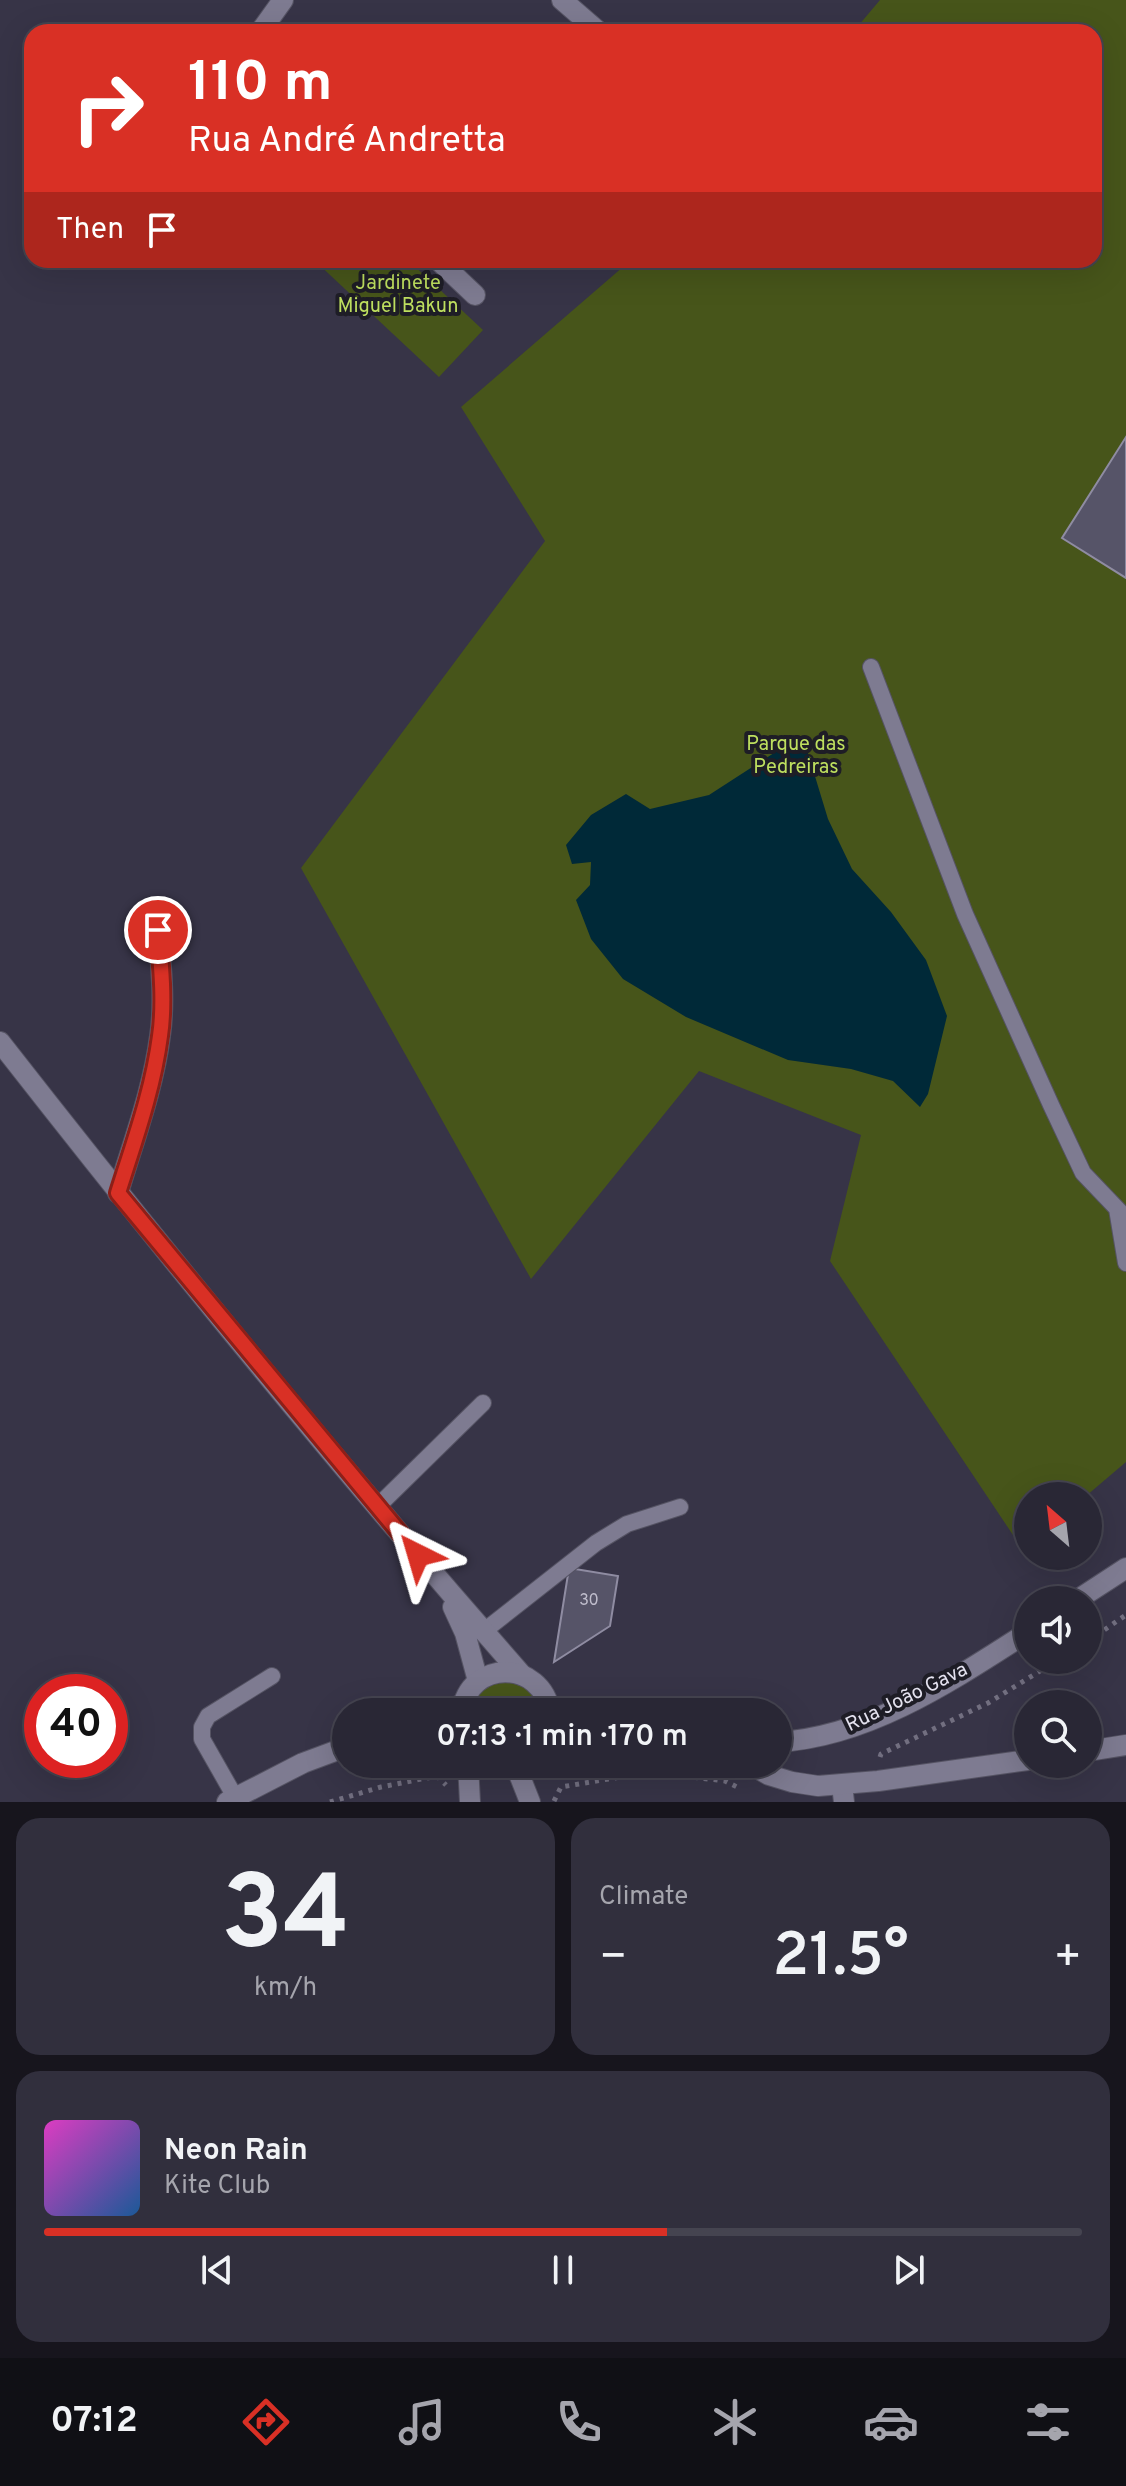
<!DOCTYPE html>
<meta charset="utf-8">
<style>
:root{--surface:#292735;--page:#312f3d;--text:#f1f3f6;--muted:#a5a5ad;--line:#454450;--accent:#d93025}
body{margin:0;font-family:Overpass,sans-serif;background:var(--page);color:var(--text);height:100vh;display:flex;flex-direction:column;font-size:30px;white-space:nowrap}
*{box-sizing:border-box;margin:0}
p{font-size:26px;color:var(--muted)}
.icon{flex:none;width:44px;height:44px;fill:none;stroke:currentColor;stroke-width:2;stroke-linecap:round;stroke-linejoin:round}
.map{position:relative;height:1802px;overflow:hidden}
.drawer{display:flex;flex-direction:column;gap:16px;padding:16px;background:#17151d;flex:1}
.drawer>*{flex:none}
.banner{position:absolute;left:24px;top:24px;width:1078px;height:244px;border-radius:24px;box-shadow:0 8px 32px #0002,0 0 0 2px var(--line);background:#d93025;color:#fff;overflow:hidden}
.needle{width:52px;rotate:332deg}
.controls{position:absolute;left:1014px;top:1482px;display:grid;gap:16px}
.controls a{display:grid;place-items:center;width:88px;height:88px;border-radius:50%;background:var(--surface);box-shadow:0 8px 32px #0002,0 0 0 2px var(--line);font-size:40px}
.speed{position:absolute;left:24px;top:1674px;display:flex;gap:16px;font-size:40px;font-weight:700;text-align:center}
.speed>*{display:grid;place-content:center;width:104px;height:104px;border-radius:50%;background:var(--surface);box-shadow:0 8px 32px #0002,0 0 0 2px var(--line);line-height:1}
.speed .limit{border:12px solid #d22;background:#fff;color:#111}
.pin{position:absolute;display:grid;place-items:center;width:68px;height:68px;color:#fff;margin:-34px;border:4px solid #fff;border-radius:50%;box-shadow:0 2px 8px #0007}
.me{position:absolute;width:88px;margin:-44px;rotate:320deg;stroke-linejoin:round;filter:drop-shadow(0 0 6px #0008)}
.turn{display:flex;align-items:center;gap:28px;height:168px;padding:0 32px;font-size:36px}
.turn .icon{width:104px;height:104px;stroke-width:2.5}
.turn b{display:block;font-size:56px;line-height:68px}
.then{display:flex;align-items:center;height:76px;padding:0 32px;background:#0003;gap:16px;font-size:30px}
.big{font-size:60px;font-weight:600;line-height:1.1}
.drawer .tile{flex:1;display:flex;flex-direction:column;justify-content:center;gap:12px;min-width:0;padding:0 28px;border-radius:24px;background:var(--page)}
.drawer .dial{align-items:center;gap:0}
.dial b{font-size:104px;line-height:1}
.song{display:flex;align-items:center;gap:24px}
.cover{width:96px;height:96px;border-radius:12px;background:linear-gradient(135deg,hsl(310 70% 55%),hsl(210 70% 35%))}
.played{height:8px;border-radius:4px;background:linear-gradient(90deg,var(--accent) 60%,var(--line) 60%)}
.keys{display:flex;justify-content:space-around;direction:ltr}
.heat{display:flex;justify-content:space-between;align-items:center;font-size:44px;direction:ltr}
.drawer .tiles{flex:1;display:grid;gap:16px;grid-template-columns:1fr 1fr}
.tile:last-child{grid-column:span 2}
.trip{position:absolute;left:332px;top:1698px;width:460px;height:80px;border-radius:40px;background:var(--surface);box-shadow:0 8px 32px #0002,0 0 0 2px var(--line);font-weight:600;line-height:80px;text-align:center}
.menu{display:flex;height:128px;justify-content:space-around;align-items:center;background:#101015;color:var(--muted)}
.menu .icon{width:56px;height:56px}
.menu .on{color:var(--accent)}
.menu b{font-size:36px;color:var(--text)}
.map>svg:first-child{display:block}
.green{fill:#47551a}
.water{fill:#002938}
.building{fill:#565468;stroke:#8f8ca2;stroke-width:2}
.lines{fill:none;stroke-linecap:round;stroke-linejoin:round}
.service-casing{stroke:#555363;stroke-width:18}
.minor-casing{stroke:#555363;stroke-width:22}
.tertiary-casing{stroke:#555363;stroke-width:22}
.secondary-casing{stroke:#555363;stroke-width:22}
.path{stroke:#726f80;stroke-width:5;stroke-dasharray:4 6;stroke-linecap:butt}
.service{stroke:#7e7b91;stroke-width:16}
.minor{stroke:#7e7b91;stroke-width:20}
.tertiary{stroke:#7e7b91;stroke-width:20}
.secondary{stroke:#7e7b91;stroke-width:20}
.route-casing{stroke:#8d1f18;stroke-width:20}
.route{stroke:#d93025;stroke-width:14}
.labels{text-anchor:middle;dominant-baseline:central;stroke-width:8;stroke-linejoin:round;paint-order:stroke}
.number-label{font-size:16px;fill:#c0becd}
.park-label{font-size:20px;fill:#bedf5f;stroke:#1e1d26}
.street-label{font-size:20px;fill:#e4e2ef;stroke:#1e1d26}
</style>
<div class="map">
<svg width="1126" height="1802" viewBox="0 0 1126 1802">
<rect width="100%" height="100%" fill="#373447"/>
<path class="green" d="M880 0H1126V1462L1086 1496H1028V1545L1023 1550 830 1261 861 1135 699 1071 531 1279 301 868 545 541 461 407 631 260H1094V32H853Z
M314 260H408L483 330 439 377Z
M501 1678 531 1686 544 1712H469L475 1695Z"/>
<path class="water" d="M794 740 807 750 828 819 852 869 891 912 926 960 947 1016 928 1094 920 1107 893 1081 851 1069 788 1060 686 1017 623 979 591 939 576 900 590 885 591 862 572 864 566 845 591 815 626 794 650 809 709 795Z"/>
<path class="building" d="M1126 437V578L1062 538Z
M569 1568 618 1576 610 1626 554 1662Z"/>
<g class="lines">
<defs>
<path id="service" d="M871 667 965 914 1051 1105 1083 1173 1126 1218
M1117 1209 1126 1263
M378 1506 483 1403
M484 1631 596 1543 627 1524 680 1507
M235 1797 202 1739V1727L208 1716 272 1676"/>
<path id="minor" d="M562 0 599 32
M260 32 283 0
M438 260 475 295
M118 1193C133 1142 153 1090 160 1036 165 1002 161 965 158 930
M468 1764 470 1802
M515 1764 530 1802
M842 1785 844 1802"/>
<path id="tertiary" d="M0 1042C168 1257 342 1470 522 1675
M453 1607 465 1633 478 1681"/>
<path id="secondary" d="M1077 1600 1126 1568
M444 1712 463 1704
M462 1712C468 1659 542 1659 550 1712
M778 1742C869 1737 953 1680 1028 1632
M1088 1751 1126 1745
M750 1764 769 1775 792 1782 818 1786 878 1781 1028 1760
M227 1802 303 1763 346 1747"/>
</defs>
<use href="#service" class="service-casing"/>
<use href="#minor" class="minor-casing"/>
<use href="#tertiary" class="tertiary-casing"/>
<use href="#secondary" class="secondary-casing"/>
<path class="path" d="M1088 1641 1126 1615
M880 1757 881 1754 988 1703 1058 1660
M554 1801 561 1787 650 1772 725 1781 739 1788
M330 1802 381 1787 437 1776 446 1785"/>
<use href="#service" class="service"/>
<use href="#minor" class="minor"/>
<use href="#tertiary" class="tertiary"/>
<use href="#secondary" class="secondary"/>
</g>
<g class="lines">
<defs>
<path id="route" d="M158 930C161 965 165 1002 160 1036 153 1090 134 1142 118 1193L418 1555"/>
</defs>
<use href="#route" class="route-casing"/>
<use href="#route" class="route"/>
</g>
<g class="labels">
<g class="number-label">
<text x="589" y="1601">30</text>
</g>
<g class="park-label">
<text x="398" y="284">Jardinete<tspan x="398" dy="23">Miguel Bakun</tspan></text>
<text x="796" y="745">Parque das<tspan x="796" dy="23">Pedreiras</tspan></text>
</g>
<g class="street-label">
<text transform="translate(907 1698) rotate(-26)">Rua João Gava</text>
</g>
</g>
</svg>
<div class="controls">
<a><svg class="needle" viewBox="-14 -14 28 28"><path d="M0-13l5 13h-10z" fill="#e53935"/><path d="M0 13l5-13h-10z" fill="#a5a5ad"/></svg></a>
<a><svg class="icon" aria-label="sound" viewBox="0 0 24 24"><path d="M4 9h4l5-4v14l-5-4H4zM17 9q2 3 0 6"/></svg></a>
<a><svg class="icon" aria-label="search" viewBox="0 0 24 24"><circle cx="10" cy="10" r="6"/><path d="M15 15l6 6"/></svg></a>
</div>
<div class="speed"><div class="limit">40</div></div>
<div class="pin" style="left:158px;top:930px;background:#d93025"><svg class="icon" aria-label="arrive" viewBox="0 0 24 24"><path d="M6 21V4h12l-3 4 3 4H6"/></svg></div>
<svg class="me" style="left:418px;top:1555px" viewBox="-20 -20 40 40"><path d="M0-17L14 15 0 8-14 15z" fill="#d93025" stroke="#fff" stroke-width="4"/></svg>
<div class="trip">07:13 · 1 min · 170 m</div>
<div class="banner">
<div class="turn"><svg class="icon" aria-label="right" viewBox="0 0 24 24"><path d="M7 20v-9h11M14 6l5 5-5 5"/></svg><div><b>110 m</b>Rua André Andretta</div></div>
<div class="then">Then<svg class="icon" aria-label="arrive" viewBox="0 0 24 24"><path d="M6 21V4h12l-3 4 3 4H6"/></svg></div>
</div>
</div>
<section class="drawer">
<div class="tiles">
<div class="tile dial"><b>34</b><p>km/h</p></div>
<div class="tile"><p>Climate</p>
<div class="heat"><a>−</a><b class="big">21.5°</b><a>+</a></div>
</div>
<div class="tile">
<div class="song"><i class="cover"></i><div><b>Neon Rain</b><p>Kite Club</p></div></div>
<div class="played"></div>
<div class="keys"><svg class="icon" aria-label="previous" viewBox="0 0 24 24"><path d="M18 5L8 12l10 7zM5 5v14"/></svg><svg class="icon" aria-label="pause" viewBox="0 0 24 24"><path d="M8 5v14M16 5v14"/></svg><svg class="icon" aria-label="next" viewBox="0 0 24 24"><path d="M6 5l10 7-10 7zM19 5v14"/></svg></div>
</div>
</div>
</section>
<nav class="menu">
<b>07:12</b>
<svg class="icon on" aria-label="directions" viewBox="0 0 24 24"><path d="M12 3l9 9-9 9-9-9zM9 14v-3h6M13 9l2 2-2 2"/></svg>
<svg class="icon" aria-label="music" viewBox="0 0 24 24"><path d="M9 18V5l10-2v13"/><circle cx="6" cy="18" r="3"/><circle cx="16" cy="16" r="3"/></svg>
<svg class="icon" aria-label="phone" viewBox="0 0 24 24"><path d="M5 4h4l2 5-3 2q2 4 5 5l2-3 5 2v4C11 20 4 13 5 4z"/></svg>
<svg class="icon" aria-label="climate" viewBox="0 0 24 24"><path d="M12 3v18M4 7l16 10M4 17L20 7"/></svg>
<svg class="icon" aria-label="car" viewBox="0 0 24 24"><path d="M5 17H2v-5l4-1 3-4h7l3 4 3 1v5h-3M9 17h6M6 11h13"/><circle cx="7" cy="17" r="2"/><circle cx="17" cy="17" r="2"/></svg>
<svg class="icon" aria-label="filters" viewBox="0 0 24 24"><path d="M4 7h16M4 17h16"/><circle cx="9" cy="7" r="2"/><circle cx="15" cy="17" r="2"/></svg>
</nav>
